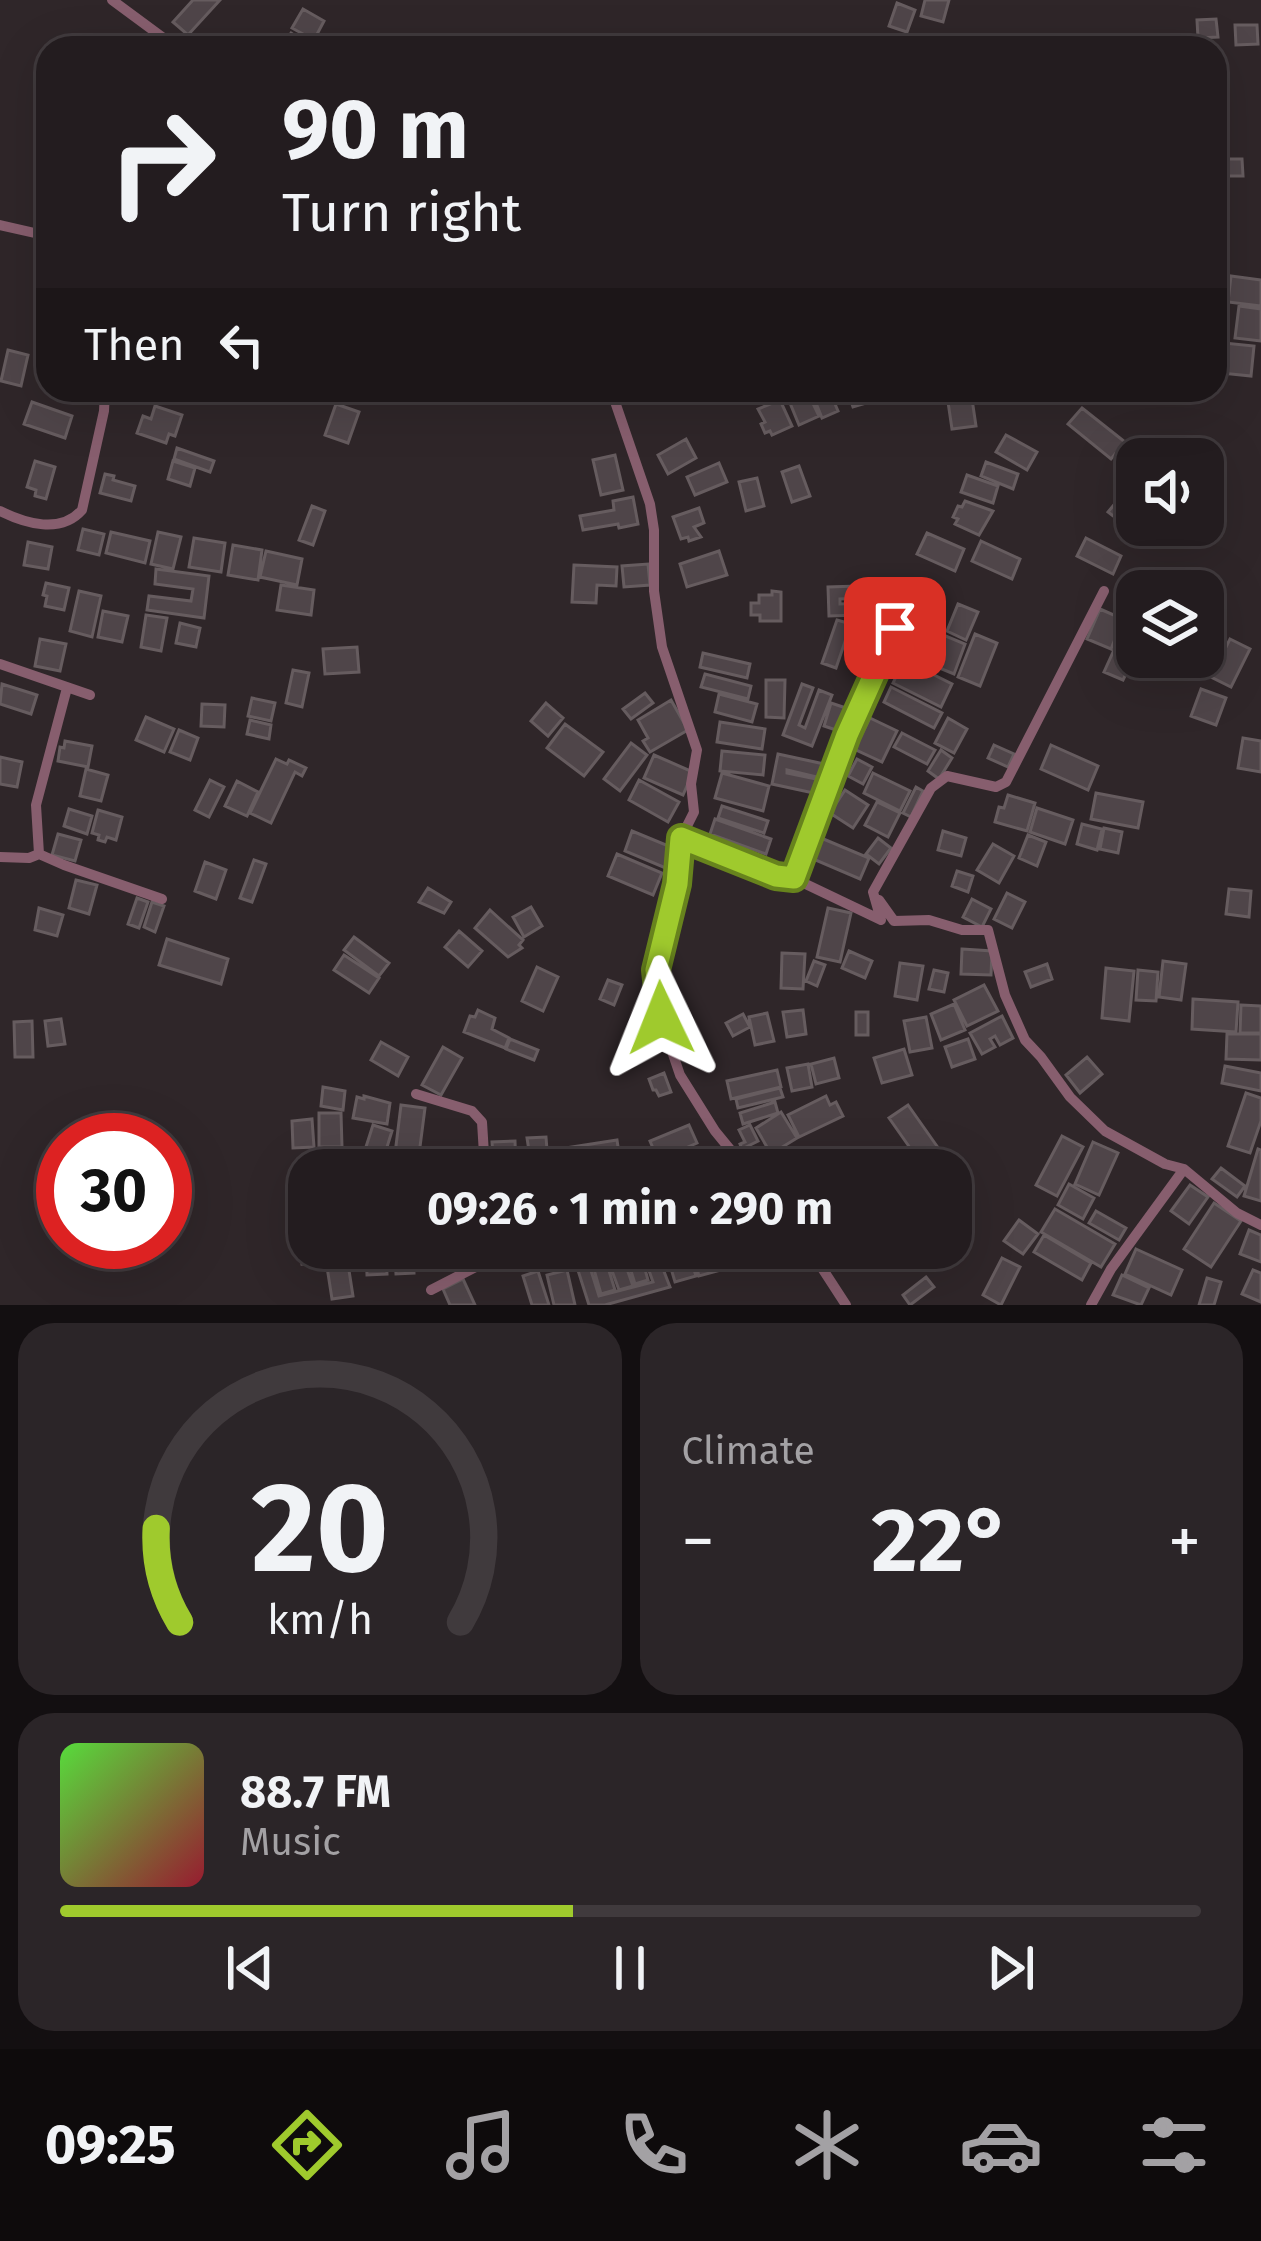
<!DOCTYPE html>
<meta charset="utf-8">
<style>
:root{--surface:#231c1f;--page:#2b2528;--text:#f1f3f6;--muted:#a3a1a4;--line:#403a3d;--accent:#9fca2d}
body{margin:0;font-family:"Fira Sans",sans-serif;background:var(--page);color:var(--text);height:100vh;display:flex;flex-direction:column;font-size:45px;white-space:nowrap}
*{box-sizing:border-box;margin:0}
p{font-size:39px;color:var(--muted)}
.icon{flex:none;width:66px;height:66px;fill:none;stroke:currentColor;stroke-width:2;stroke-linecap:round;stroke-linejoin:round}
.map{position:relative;height:1305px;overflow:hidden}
.sheet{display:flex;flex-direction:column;gap:18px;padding:18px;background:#130f11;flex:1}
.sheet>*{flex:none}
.top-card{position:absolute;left:36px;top:36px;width:1191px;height:366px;border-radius:36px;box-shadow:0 12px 48px #0002,0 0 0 3px var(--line);background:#231c1f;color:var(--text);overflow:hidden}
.controls{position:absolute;left:1116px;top:438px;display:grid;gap:24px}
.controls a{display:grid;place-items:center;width:108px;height:108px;border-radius:24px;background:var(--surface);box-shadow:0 12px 48px #0002,0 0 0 3px var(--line);font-size:60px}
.speed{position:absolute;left:36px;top:1113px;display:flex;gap:24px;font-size:60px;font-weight:700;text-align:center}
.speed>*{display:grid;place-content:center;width:156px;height:156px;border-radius:50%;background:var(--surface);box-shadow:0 12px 48px #0002,0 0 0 3px var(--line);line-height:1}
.speed .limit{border:18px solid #d22;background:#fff;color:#111}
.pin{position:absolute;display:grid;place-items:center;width:102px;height:102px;color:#fff;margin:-51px;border-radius:24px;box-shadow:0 6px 18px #0006}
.me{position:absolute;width:132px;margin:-66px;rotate:358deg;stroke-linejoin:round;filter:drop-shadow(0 0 9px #0008)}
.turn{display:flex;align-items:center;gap:42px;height:252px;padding:0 48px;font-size:54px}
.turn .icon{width:156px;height:156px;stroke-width:2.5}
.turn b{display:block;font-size:84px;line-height:102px}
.then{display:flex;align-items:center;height:114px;padding:0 48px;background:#0003;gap:24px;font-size:45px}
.big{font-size:90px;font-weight:700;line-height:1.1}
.sheet .widget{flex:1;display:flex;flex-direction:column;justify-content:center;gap:18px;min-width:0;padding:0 42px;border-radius:36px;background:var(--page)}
.sheet .dial{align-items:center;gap:0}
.dial svg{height:312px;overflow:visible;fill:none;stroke:var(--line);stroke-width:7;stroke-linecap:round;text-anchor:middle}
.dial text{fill:var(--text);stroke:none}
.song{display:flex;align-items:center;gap:36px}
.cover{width:144px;height:144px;border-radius:18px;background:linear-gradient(135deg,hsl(110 70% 55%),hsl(350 70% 35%))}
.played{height:12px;border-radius:6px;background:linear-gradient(90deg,var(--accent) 45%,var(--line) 45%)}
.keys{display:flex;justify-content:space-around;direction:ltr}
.heat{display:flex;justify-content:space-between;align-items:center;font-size:66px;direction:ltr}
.sheet .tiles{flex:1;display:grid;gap:18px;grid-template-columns:1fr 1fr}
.widget:last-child{grid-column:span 2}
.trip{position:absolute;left:288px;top:1149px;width:684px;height:120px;border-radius:36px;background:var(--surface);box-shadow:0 12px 48px #0002,0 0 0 3px var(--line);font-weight:700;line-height:120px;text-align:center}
.tab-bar{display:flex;height:192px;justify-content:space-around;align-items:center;background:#0e0b0c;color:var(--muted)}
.tab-bar .icon{width:84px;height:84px}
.tab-bar .selected{color:var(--accent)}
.tab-bar b{font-size:54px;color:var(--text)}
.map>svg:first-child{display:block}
.building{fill:#4f4549;stroke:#665c5f;stroke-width:3}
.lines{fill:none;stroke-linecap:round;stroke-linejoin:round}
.street{stroke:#875e6e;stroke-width:10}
.route-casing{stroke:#67831d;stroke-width:30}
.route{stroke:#9fca2d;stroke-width:21}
</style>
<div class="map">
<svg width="1261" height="1305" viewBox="0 0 1261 1305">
<rect width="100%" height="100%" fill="#2f2629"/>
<path class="building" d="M193 0H220L188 35 173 22Z
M925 0H949L943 22 921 16Z
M897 3 915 10 907 32 889 26Z
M303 9 324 21 314 40 292 28Z
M1216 19 1218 37 1198 38 1197 20Z
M1235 25H1257L1258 44 1236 45Z
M291 33 311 47V48H281Z
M1226 159H1242L1243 176H1226Z
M1231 276 1261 280V306L1228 302Z
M1239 306 1261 309V341L1235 338Z
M1224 343 1254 346 1251 376 1221 373Z
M8 350 28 355 21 386 1 381Z
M818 390H829L838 411 822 418 812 393Z
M847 390H869L873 401 853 407Z
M809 395 819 416 799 425 790 403Z
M972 399 976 426 952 429 948 402Z
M780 400 792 426 772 435 770 431 765 433 761 424 765 422 758 409Z
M32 402 72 416 65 438 24 424Z
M336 404 359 412 348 443 325 435Z
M155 406 182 415 175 436 169 434 166 443 137 433 143 416 151 419Z
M1082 408 1125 442 1111 459 1068 424Z
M1006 435 1037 452 1027 470 996 452Z
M686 439 696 458 668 474 658 455Z
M177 448 214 461 210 472 174 459Z
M1139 450 1156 459H1137V494L1120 485Z
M615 455 623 490 601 495 593 460Z
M35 461 55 467 46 499 35 496 36 490 27 487Z
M173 461 195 468 190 486 168 479Z
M986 462 1018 474 1013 489 981 476Z
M719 463 727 482 695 495 687 477Z
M799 466 810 496 792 502 782 472Z
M105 474 114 476 113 480 135 486 131 501 100 493Z
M967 475 998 486 993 503 961 492Z
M757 478 764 506 746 511 739 482Z
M1122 495 1137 507V520L1130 529 1108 512Z
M633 497 638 524 619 528 618 524 583 530 580 516 614 510 613 501Z
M965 501 993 511 979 535 955 524 958 519 953 517 958 506 962 507Z
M312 506 325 511 313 545 299 540Z
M699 508 704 523 694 527 701 537 689 541 688 537 681 539 673 517Z
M83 529 104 534 99 555 78 550Z
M111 532 150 541 145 563 106 553Z
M158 532 181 537 173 569 151 564Z
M927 533 964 549 955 571 917 554Z
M194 538 225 543 221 572 189 567Z
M1086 538 1121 556 1113 574 1077 556Z
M981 541 1020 559 1012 579 972 561Z
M28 542 52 547 48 569 24 565Z
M233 545 262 550 258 580 228 575Z
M266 551 302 559 297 585 260 577Z
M719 551 727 575 687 587 680 564Z
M648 564 650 585 624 587 622 566Z
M574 565 617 567 616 586 597 585 596 603 572 602Z
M156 569 209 576 204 618 147 610 149 596 191 601 193 589 155 584Z
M1145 572 1168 585 1165 591H1137V605L1129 600Z
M46 583 69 588 64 610 45 606 47 596 43 595Z
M281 585 314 590 311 615 277 610Z
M890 585V597L840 599V604L890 602 891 614 829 616 828 587Z
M79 591 101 596 92 637 70 631Z
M772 591 781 592V621H760V615H751V603H759V595H772Z
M958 604 978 612 966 640 947 631Z
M1100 609 1123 619 1111 649 1087 639Z
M103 611 128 616 122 642 98 637Z
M146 615 167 618 161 651 141 647Z
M837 620 851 624 836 668 822 663Z
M870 621 890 624 888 636 868 633Z
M912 622 965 644 954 674 900 652Z
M180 623 200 628 196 647 176 643Z
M975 634 997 643 980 686 958 677Z
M40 639 66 644 60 671 35 666Z
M1230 639 1250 649 1231 687 1211 677Z
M357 647 359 672 325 674 323 649Z
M1114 650 1133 659 1123 680 1104 672Z
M703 653 750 664 747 678 700 667Z
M904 660 952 684 941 707 893 683Z
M293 670 309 673 302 707 286 703Z
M705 674 751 686 748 699 701 687Z
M766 680H785L784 718 766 717Z
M2 684 37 695 31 714 0 704Z
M802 684 813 688 799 725 805 728 819 690 832 695 812 746 783 735Z
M891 687 942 713 934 728 884 702Z
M1201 689 1226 698 1216 725 1191 716Z
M645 693 653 703 631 719 623 709Z
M719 694 757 704 752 722 715 712Z
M252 698 275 703 271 721 248 716Z
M671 700 688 730 650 752 643 741 648 738 638 720Z
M546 703 563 718 548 736 531 721Z
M831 703 852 710 845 733 824 726Z
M202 704 225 705 224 727 201 726Z
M146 717 174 729 164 752 136 740Z
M870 718 897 731 882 762 854 749Z
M948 718 967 729 954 753 935 743Z
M250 720 271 725 269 739 247 734Z
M720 722 765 729 762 749 717 742Z
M565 724 603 752 584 776 547 748Z
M179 730 198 738 190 760 170 752Z
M902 733 935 750 927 764 894 747Z
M1243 738 1261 741V772L1238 768Z
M65 741 92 746 88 767 58 761 60 747 64 748Z
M631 743 647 755 620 791 604 779Z
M994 745 1014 754 1008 767 988 758Z
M1051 745 1098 766 1088 790 1041 769Z
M941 750 952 758 939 779 928 771Z
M722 751 765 755 763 775 720 771Z
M778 754 824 764 821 778 787 770V773L821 780 818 794 772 784Z
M654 755 693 772 683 795 644 778Z
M0 757 22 762 17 787 0 784Z
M276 759 287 764 289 760 306 768 302 776 295 772 271 823 250 813Z
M857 759 872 767 863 784 848 776Z
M86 769 108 775 101 801 80 796Z
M722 773 769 786 763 811 715 798Z
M873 773 910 791 900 811 864 793Z
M210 780 224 787 209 817 195 810Z
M639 780 679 802 668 822 629 800Z
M237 781 258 792 247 816 225 806Z
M916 787 923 791 911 817 903 813Z
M845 790 868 805 853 828 830 813Z
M1096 793 1143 802 1138 828 1091 819Z
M1008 795 1035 803 1027 831 995 822 999 807 1004 808Z
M877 802 900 813 888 837 865 825Z
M722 806 768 821 764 833 718 818Z
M1037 808 1073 820 1065 844 1030 832Z
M69 809 92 816 87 834 64 826Z
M98 810 122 817 116 840 107 837 105 842 98 840 99 835 92 833Z
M715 819 771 839 766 854 710 834Z
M1082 824 1102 829 1097 850 1077 844Z
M1104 828 1122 832 1118 853 1100 849Z
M632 831 676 849 668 869 625 851Z
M943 831 966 838 961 856 938 850Z
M58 834 81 840 75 861 52 855Z
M1028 835 1046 842 1037 866 1019 858Z
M821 838 869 858 860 879 813 859Z
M878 838 891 848 879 864 866 854Z
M993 844 1014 856 999 883 977 870Z
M617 854 662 873 653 895 608 876Z
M254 860 266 864 252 902 240 898Z
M205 862 226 870 216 899 195 891Z
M957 871 973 876 968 892 952 886Z
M76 880 97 885 89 914 69 908Z
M428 888 451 902 444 913 419 902Z
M1229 889 1251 891 1249 917 1226 914Z
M1007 893 1025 902 1012 928 994 919Z
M137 898 148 902 139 928 128 924Z
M972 899 991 909 982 927 963 917Z
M152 902 164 906 155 932 144 927Z
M531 907 542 926 524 937 513 917Z
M39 908 63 915 57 936 35 930Z
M828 908 851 913 840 962 817 957Z
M490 910 523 940 519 945 522 948 508 957 475 928Z
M459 931 482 951 468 967 445 947Z
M354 937 389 963 379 976 344 950Z
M167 939 228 959 221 984 159 965Z
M962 949 992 951 991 975 961 974Z
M849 951 872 961 865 978 842 968Z
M782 953 805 954 803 989 781 988Z
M344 955 379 978 369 993 334 970Z
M814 961 825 965 817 986 806 981Z
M1163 961 1186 964 1181 1000 1159 997Z
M900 963 923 966 917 1000 895 996Z
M1047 964 1052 979 1031 987 1025 972Z
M537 967 558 977 543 1011 522 1001Z
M1106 968 1134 971 1129 1021 1102 1018Z
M934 970 948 973 944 992 929 989Z
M1138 970 1158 972 1156 1001 1136 1000Z
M608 980 622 985 614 1005 600 999Z
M984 985 998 1011 967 1026 954 1000Z
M1193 999 1238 1002 1236 1032 1192 1029Z
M954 1004 965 1030 941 1040 931 1014Z
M1241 1005 1261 1006V1033H1240Z
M478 1010 495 1018 492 1029 509 1038 505 1048 464 1032 470 1016 475 1017Z
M803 1010 806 1034 787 1037 783 1012Z
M856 1012H868V1035H856Z
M767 1013 774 1041 755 1045 749 1017Z
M743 1014 750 1027 733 1036 726 1023Z
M1002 1016 1013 1038 1000 1045 995 1036 990 1039 995 1047 982 1054 970 1033Z
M926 1017 932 1048 910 1052 904 1021Z
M61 1019 65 1044 48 1046 45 1021Z
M32 1021 33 1057H15L14 1022Z
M1227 1034H1261V1060L1226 1059Z
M510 1039 538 1050 534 1060 506 1049Z
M968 1039 975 1059 952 1067 945 1047Z
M381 1042 408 1057 398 1076 371 1060Z
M443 1047 462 1058 441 1095 422 1085Z
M904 1049 912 1075 882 1083 874 1058Z
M1087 1057 1102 1074 1080 1093 1066 1075Z
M834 1058 839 1078 816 1084 811 1064Z
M808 1064 812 1087 792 1091 787 1068Z
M1225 1066 1261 1073V1091L1222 1083Z
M777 1070 781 1087 731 1099 727 1081Z
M664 1073 671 1092 659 1096 656 1090H653L649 1079Z
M323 1087 345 1091 343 1110 321 1106Z
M780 1088 783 1097 738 1108 736 1099Z
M1246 1093 1261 1098V1121L1250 1153 1228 1146Z
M364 1096 390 1103 387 1124 353 1118 357 1097 364 1099Z
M826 1096 830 1105 836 1102 843 1116 799 1137 788 1115Z
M775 1102 778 1113 743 1124 740 1113Z
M401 1105 425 1108 417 1170H393Z
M908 1105 939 1149 920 1162 889 1118Z
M781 1112 797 1138 771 1154 756 1128Z
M319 1113H341L342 1147H319Z
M312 1119 314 1147 293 1148 292 1121Z
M373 1125 392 1131 383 1160 364 1153Z
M689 1125 697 1143 658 1160 650 1141Z
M750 1125 758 1141 742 1149 740 1144 745 1142 739 1130Z
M1062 1136 1083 1147 1057 1196 1036 1185Z
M546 1137 547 1150 529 1151 527 1138Z
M617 1140 620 1160 562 1169 559 1149Z
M515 1141 516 1170H494L492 1142Z
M1093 1142 1118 1153 1099 1195 1075 1184Z
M701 1149 706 1159 682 1170H664L662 1166Z
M1258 1149 1261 1150V1201L1244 1196Z
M1221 1168 1245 1186 1237 1197 1212 1179Z
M1069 1184 1094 1198 1083 1219 1058 1205Z
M1190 1185 1208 1197 1189 1224 1171 1211Z
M1214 1203 1241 1221 1211 1267 1184 1249Z
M1055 1209 1115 1244 1101 1267 1041 1232Z
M1096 1211 1126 1228 1119 1240 1089 1223Z
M1019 1220 1038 1234 1023 1254 1004 1241Z
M309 1227V1248H321L322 1262 302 1264 298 1228Z
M1249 1230 1261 1235V1262L1240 1254Z
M1044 1235 1091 1263 1082 1280 1034 1252Z
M366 1248H386L387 1274 367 1275Z
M390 1248 413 1251 414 1273 396 1274 395 1256H390Z
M639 1248 648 1280 635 1284 625 1251Z
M641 1248H655L670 1287 605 1305H589L576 1264 588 1261 599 1296 653 1282Z
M665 1248H687L696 1276 675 1282Z
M691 1248H700L707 1268 714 1265 717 1271 699 1276Z
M728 1248H778L779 1251 733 1265Z
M1136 1249 1182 1270 1171 1295 1125 1274Z
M621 1252 633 1286 619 1290 607 1257Z
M604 1255 615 1290 601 1294 591 1259Z
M1002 1258 1020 1267 1001 1305 983 1295Z
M348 1264 353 1296 332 1299 327 1267Z
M567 1270 575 1305H554L547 1275Z
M1253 1270 1261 1273V1302L1242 1294Z
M538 1271 549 1305H532L523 1276Z
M1122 1275 1149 1288 1141 1305 1113 1295Z
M926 1277 934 1287 910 1305 903 1295Z
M1207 1278 1221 1282 1214 1305H1199Z
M463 1279 475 1305H450L443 1289Z"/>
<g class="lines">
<path class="street" d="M112 0 177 48
M0 225 48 236
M611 390 650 504 654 530V591L662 647 697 750 691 784 694 812 681 838 677 884 656 970 661 1019 680 1075 715 1131 747 1170
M0 511C26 524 61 534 82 510L104 411 105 390
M0 664 90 695
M681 838 776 876 793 878 881 920 873 892 931 788 947 776 996 787 1006 782 1104 591
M39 854 36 805 67 688
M0 857 29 858 39 854 64 865 162 899
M793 878 847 735 895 628
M879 900 894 921 929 920 962 930H988L1005 995 1025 1040 1041 1057 1070 1097 1105 1131 1165 1164 1184 1169 1237 1213 1261 1225
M416 1094 472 1111 482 1122 485 1170
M809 1248 846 1305
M431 1290 499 1255 581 1253 602 1248
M1091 1305 1111 1269 1184 1169"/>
</g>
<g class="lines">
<defs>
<path id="route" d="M661 1018 656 970 677 884 681 838 776 876 794 878 847 735 895 628"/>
</defs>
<use href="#route" class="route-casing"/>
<use href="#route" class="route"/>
</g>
</svg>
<div class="controls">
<a><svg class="icon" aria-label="sound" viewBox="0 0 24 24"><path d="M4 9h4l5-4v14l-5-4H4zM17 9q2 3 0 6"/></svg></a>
<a><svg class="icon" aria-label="layers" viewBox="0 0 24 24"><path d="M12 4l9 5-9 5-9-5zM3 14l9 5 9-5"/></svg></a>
</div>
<div class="speed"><div class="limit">30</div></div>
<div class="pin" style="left:895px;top:628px;background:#d93025"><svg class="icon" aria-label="arrive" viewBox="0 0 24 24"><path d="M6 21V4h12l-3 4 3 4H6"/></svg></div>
<svg class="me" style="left:661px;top:1018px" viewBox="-20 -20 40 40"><path d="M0-17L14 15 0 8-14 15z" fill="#9fca2d" stroke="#fff" stroke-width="4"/></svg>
<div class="trip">09:26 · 1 min · 290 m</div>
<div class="top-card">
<div class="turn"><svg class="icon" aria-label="right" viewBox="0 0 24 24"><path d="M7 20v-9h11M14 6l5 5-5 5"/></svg><div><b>90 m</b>Turn right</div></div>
<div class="then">Then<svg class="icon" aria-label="left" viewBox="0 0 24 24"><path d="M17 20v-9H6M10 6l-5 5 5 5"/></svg></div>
</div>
</div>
<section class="sheet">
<div class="tiles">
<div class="widget dial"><svg viewBox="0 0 100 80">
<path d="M14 69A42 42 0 1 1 86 69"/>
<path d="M14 69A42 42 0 0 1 8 45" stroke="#9fca2d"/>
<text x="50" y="56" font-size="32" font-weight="700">20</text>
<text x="50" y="72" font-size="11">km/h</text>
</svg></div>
<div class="widget"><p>Climate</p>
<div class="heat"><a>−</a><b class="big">22°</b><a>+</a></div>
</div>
<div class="widget">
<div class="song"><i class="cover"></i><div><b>88.7 FM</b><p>Music</p></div></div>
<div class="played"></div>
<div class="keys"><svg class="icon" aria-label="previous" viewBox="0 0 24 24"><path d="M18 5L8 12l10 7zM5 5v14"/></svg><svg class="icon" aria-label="pause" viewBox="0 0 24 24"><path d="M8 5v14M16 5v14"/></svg><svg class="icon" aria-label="next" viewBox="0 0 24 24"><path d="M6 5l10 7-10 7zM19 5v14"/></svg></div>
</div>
</div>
</section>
<nav class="tab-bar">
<b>09:25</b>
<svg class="icon selected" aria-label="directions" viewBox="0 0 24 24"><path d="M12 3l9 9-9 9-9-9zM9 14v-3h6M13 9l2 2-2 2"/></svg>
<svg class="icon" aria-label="music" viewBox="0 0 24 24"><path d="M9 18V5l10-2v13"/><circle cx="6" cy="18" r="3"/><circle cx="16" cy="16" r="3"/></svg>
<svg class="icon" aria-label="phone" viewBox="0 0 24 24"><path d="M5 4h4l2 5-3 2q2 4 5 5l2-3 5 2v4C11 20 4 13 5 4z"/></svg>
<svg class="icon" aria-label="climate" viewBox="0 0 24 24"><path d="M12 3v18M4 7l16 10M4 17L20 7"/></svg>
<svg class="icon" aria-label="car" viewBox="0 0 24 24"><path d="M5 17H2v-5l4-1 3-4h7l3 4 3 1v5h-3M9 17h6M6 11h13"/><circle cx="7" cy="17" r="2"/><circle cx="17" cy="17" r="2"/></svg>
<svg class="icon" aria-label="filters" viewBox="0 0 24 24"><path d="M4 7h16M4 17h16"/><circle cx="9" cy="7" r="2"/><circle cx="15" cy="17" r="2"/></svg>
</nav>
